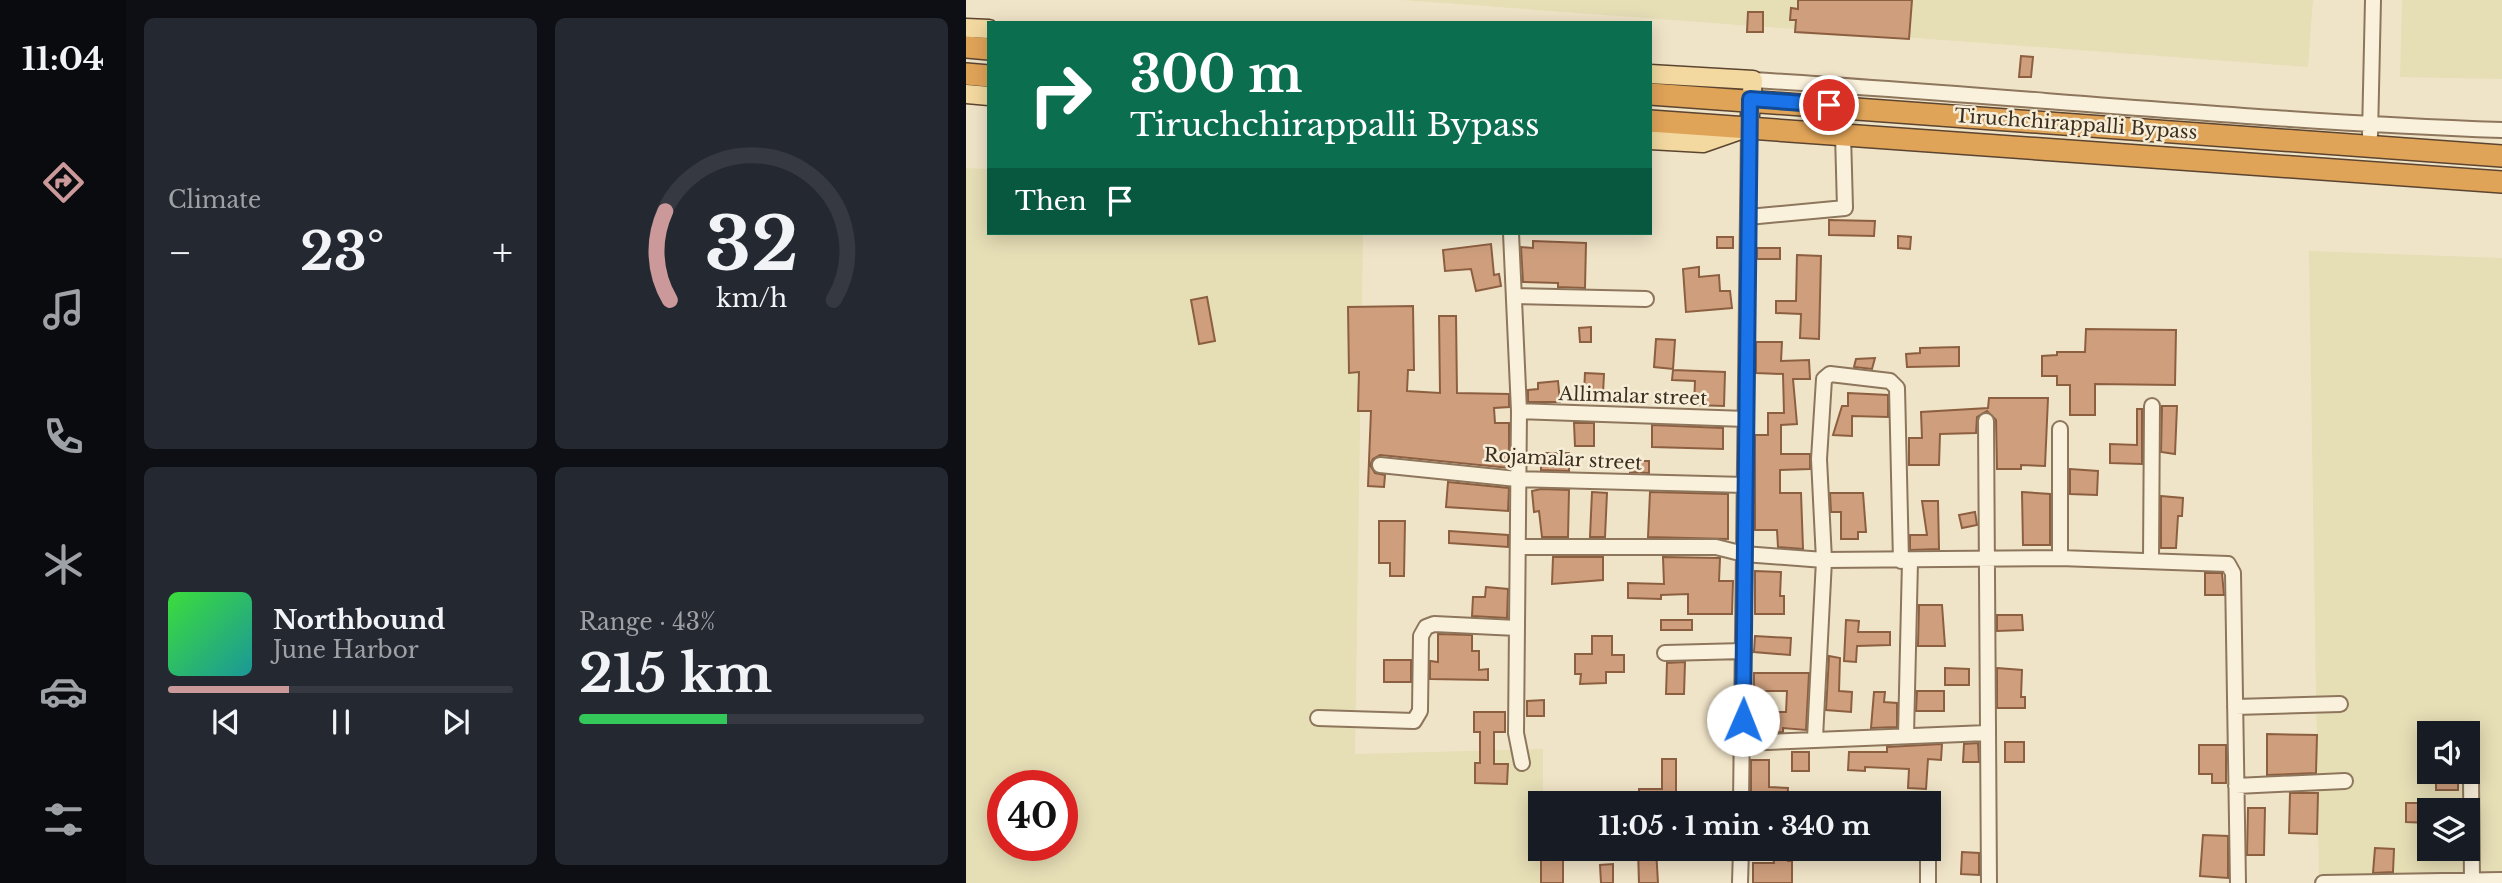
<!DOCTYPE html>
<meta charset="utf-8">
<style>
:root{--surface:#171b24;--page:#242831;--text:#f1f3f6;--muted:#9ea1a6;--line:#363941;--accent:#cc999b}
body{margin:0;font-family:"Libre Baskerville",serif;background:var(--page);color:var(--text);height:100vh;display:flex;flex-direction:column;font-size:26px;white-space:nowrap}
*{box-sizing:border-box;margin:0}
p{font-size:23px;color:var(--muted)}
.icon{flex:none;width:38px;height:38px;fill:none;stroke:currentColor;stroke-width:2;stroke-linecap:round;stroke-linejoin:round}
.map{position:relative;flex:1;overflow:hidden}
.sheet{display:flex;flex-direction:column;gap:18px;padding:18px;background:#0d0f14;width:840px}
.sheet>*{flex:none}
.banner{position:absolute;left:21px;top:21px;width:665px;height:214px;border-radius:0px;box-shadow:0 4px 18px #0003;background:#0b6e4f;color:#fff;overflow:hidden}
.controls{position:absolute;left:1451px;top:721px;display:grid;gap:14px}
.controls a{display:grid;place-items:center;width:63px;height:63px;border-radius:0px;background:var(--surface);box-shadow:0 4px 18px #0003;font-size:35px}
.speed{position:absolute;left:21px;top:770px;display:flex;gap:14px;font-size:35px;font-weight:700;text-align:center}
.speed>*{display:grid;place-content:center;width:91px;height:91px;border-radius:50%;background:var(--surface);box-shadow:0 4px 18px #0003;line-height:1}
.speed .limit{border:10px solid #d22;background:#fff;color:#111}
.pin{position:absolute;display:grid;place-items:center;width:60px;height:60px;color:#fff;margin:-30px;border:4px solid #fff;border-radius:50%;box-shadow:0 2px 7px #0007}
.me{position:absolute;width:77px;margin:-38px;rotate:1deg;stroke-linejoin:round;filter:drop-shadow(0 0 5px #0008)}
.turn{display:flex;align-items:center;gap:24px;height:147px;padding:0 28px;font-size:32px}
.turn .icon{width:91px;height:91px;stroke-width:2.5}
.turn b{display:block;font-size:49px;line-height:60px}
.then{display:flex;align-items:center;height:66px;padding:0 28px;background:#0003;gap:14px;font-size:26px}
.big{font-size:52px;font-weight:700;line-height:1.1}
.sheet .widget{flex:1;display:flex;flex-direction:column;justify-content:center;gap:10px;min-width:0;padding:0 24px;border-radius:10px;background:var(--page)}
.sheet .dial{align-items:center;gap:0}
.dial svg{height:182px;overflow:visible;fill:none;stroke:var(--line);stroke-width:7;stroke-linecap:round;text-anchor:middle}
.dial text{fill:var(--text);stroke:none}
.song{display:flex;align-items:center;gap:21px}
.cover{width:84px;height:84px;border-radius:10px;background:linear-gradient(135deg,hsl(120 70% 55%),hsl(180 70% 35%))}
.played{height:7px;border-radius:4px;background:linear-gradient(90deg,var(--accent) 35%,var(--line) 35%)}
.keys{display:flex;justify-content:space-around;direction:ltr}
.heat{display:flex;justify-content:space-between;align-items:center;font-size:38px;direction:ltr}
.charge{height:10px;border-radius:5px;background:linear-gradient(90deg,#34c759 43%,var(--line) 0)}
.sheet .tiles{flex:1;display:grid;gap:18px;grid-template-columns:repeat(2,1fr)}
.trip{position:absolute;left:562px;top:791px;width:413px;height:70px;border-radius:0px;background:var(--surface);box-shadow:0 4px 18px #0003;font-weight:700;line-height:70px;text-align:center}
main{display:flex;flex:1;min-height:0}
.tab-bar{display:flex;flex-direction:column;width:126px;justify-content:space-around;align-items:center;background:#090b0e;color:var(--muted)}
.tab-bar .icon{width:49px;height:49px}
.tab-bar .current{color:var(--accent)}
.tab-bar b{font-size:32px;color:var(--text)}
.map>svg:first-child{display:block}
.farmland{fill:#e6deb5;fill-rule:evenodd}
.building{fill:#cf9f7d;stroke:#8d5f41;stroke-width:2}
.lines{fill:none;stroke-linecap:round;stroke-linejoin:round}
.minor-casing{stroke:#8d765c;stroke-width:18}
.major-casing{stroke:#5b4430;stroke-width:21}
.highway-casing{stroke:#5b4430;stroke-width:24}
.minor{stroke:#faf1dc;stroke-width:14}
.major{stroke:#f3d9a0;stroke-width:18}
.highway{stroke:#e0a458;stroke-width:21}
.route-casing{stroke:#114b97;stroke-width:18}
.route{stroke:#1a73e8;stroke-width:12}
.labels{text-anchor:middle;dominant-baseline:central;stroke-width:5;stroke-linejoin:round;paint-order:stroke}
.street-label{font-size:19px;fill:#3d2e20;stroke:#f7eed8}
</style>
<main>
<nav class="tab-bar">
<b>11:04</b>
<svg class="icon current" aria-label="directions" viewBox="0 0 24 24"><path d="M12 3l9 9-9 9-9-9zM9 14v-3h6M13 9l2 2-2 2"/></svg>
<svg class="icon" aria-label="music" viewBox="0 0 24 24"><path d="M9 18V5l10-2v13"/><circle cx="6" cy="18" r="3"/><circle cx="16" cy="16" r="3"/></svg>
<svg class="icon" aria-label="phone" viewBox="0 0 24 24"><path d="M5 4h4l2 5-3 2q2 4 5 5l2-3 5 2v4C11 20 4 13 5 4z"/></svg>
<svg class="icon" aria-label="climate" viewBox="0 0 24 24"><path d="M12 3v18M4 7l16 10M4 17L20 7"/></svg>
<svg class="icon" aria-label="car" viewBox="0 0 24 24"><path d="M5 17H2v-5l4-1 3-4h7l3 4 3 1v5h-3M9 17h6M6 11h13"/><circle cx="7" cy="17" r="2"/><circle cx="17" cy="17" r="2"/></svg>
<svg class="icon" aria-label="filters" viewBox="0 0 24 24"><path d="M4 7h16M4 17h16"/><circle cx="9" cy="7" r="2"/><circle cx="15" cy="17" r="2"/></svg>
</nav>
<section class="sheet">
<div class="tiles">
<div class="widget"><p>Climate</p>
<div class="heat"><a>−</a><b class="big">23°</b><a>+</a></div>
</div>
<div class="widget dial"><svg viewBox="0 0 100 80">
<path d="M14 69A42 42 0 1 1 86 69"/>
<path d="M14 69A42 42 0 0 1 12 30" stroke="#cc999b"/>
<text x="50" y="56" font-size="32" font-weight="700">32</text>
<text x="50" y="72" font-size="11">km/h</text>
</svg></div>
<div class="widget">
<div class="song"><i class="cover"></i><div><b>Northbound</b><p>June Harbor</p></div></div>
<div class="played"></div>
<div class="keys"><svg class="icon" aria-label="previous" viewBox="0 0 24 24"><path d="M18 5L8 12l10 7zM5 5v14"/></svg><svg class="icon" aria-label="pause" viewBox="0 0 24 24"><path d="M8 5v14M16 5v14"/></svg><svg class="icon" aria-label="next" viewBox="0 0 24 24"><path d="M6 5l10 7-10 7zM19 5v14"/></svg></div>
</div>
<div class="widget"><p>Range · 43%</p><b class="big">215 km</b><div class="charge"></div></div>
</div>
</section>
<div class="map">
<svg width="1536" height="883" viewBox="0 0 1536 883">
<rect width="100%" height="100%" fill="#f0e4c8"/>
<path class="farmland" d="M437 0H1347L1342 67Z
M1436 0H1536V79L1434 77Z
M0 168 23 169V233H397L389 754 577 749V803H574L575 883H0ZM37 786H96V845H37Z
M1343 251 1536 258V883H1353ZM1463 733H1502V772H1463ZM1463 810H1502V849H1463Z"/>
<path class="building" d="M832 0H946L943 39 829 32 830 20H824L825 8 832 9Z
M782 12H797V32H781Z
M1055 56 1067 57 1065 77H1053Z
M863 220 909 221 908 236 863 235Z
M932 236 945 237 944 249 932 248Z
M751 237H767V248H751Z
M567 241 620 243 619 288 592 287V283L557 282 555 247 567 248Z
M525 244 528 275 533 274 535 286 510 291 505 269 479 271 477 250Z
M791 248H814V259H791Z
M831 255 855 256 853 339 834 338 835 314 810 313V301H830Z
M733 267V277L753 275 754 291H764L766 308 720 312 717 269Z
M241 297 249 341 233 344 225 300Z
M447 306 448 370H442L441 391 474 393 473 316H490L491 393 543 394V407L528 408 529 423H543V468L414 455 407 459 404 465 409 473 419 475 418 487 402 486 405 411H392L393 372 383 373 382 307Z
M625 327V342H614L613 328Z
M1120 329 1210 330 1209 385 1129 384V415H1104V385H1091V376H1076V356L1091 355V352H1119Z
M690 339 709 340 707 369 688 367Z
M790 342H816L815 361 843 360 844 379H827L831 424 815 425V454H844V469L814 470V493H835L837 549 812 547 811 530H789V435H802V413H818L817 374 790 373Z
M993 347V366L941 367 940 354 954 353V348Z
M909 358 906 369 888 367 890 359Z
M707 370 759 372 758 406 728 405 729 381 706 380Z
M619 373 638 374 637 394 618 392Z
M592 381 594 402H562V390L572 389V383Z
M882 393 922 395V417L886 416V436L867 435 876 406H882Z
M1023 398H1082L1079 466 1055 465V469H1031L1030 420 1021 411 1011 417 1010 433 974 434 973 465H943V438H956L955 412 1022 408Z
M1196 406H1211L1209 454 1195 452Z
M1171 409H1176V464L1144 463V444L1171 445Z
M608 423H628V446H609Z
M686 425 757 428V449L686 447Z
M575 453H603V471L575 470Z
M663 461H683V473L664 472Z
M1104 469 1132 471 1131 495 1104 494Z
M482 482 543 488 542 511 480 507Z
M575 489 603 490 602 537H576L573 511 568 512 566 491Z
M626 492 641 493 639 537H624Z
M684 492 762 494V539L682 537Z
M1056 492 1084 494V545H1057Z
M864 493H897L900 532H892V539H875V512H865Z
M1195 496 1217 498 1216 516H1212L1210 548H1195Z
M956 501H972L973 549 944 550V535H961Z
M1009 512 1011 525 996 528 993 515Z
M413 521H439L438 576H424V563H413Z
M483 531 542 535V547L483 543Z
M587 557H637V580L586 584Z
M697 557 754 558 753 581H767L766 614H722V594L695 595V599L662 598V583L698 584Z
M789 571 815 572 814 596H818V614H789Z
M1239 573H1256L1258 595H1239Z
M520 587 542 589 541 618 506 616 507 597H519Z
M953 605H976L979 646H952Z
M1031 615H1056L1057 630 1031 631Z
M695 620H726V630H695Z
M880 620 893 621 892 632H924V645L891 646 890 662 878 661Z
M472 634 506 635V651H513V670L522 669V680L464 679V661L472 662Z
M626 636H646V655H658V672H640V683L614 684 615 674H609V654H626Z
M789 636 825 638 824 655 788 652Z
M863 656 874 658 873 691 886 692 885 712 860 710Z
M418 660H445V682H418Z
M719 662 718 694H700L701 663Z
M979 668 1003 669V685H979Z
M1031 668 1056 670 1055 697H1059V708H1031Z
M788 673H843L840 730 817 728V732L791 733V712H820L821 691H788Z
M951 691H978V711H950Z
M908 692H919L918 702 931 703V727L905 728Z
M578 700V716H561V701Z
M508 712H539V732H528V764H542L541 784 509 783V763H514V732H508Z
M1301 734 1351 735 1350 773 1301 775Z
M1039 742H1058V762H1039Z
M1012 743 1013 762H997L998 744Z
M976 744 975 760 962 759 960 789 942 788 943 769 899 767V771L882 770 883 752H921V747Z
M1233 745H1260V783H1246V774H1233Z
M826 752H843V771H826Z
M696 759H710V803H673V789H696Z
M785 760H803V787L822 788 821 803H785Z
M1470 773H1492V790H1470Z
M750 792 766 793 765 803H750Z
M1324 793H1352L1351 834 1323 833Z
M1440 803H1463V823L1440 822Z
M1282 808H1299L1298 855H1281Z
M1237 835 1262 836V878L1234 876Z
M1409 848 1428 849 1427 872 1407 873Z
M575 849H597V883H575Z
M672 849H690L692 883H673Z
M806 849H821L822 861H826V883H787V863H808Z
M996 852 1013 853V875L995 874Z
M647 864V883H635L634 865Z"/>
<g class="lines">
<defs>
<path id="minor" d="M787 80C1037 95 1286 121 1536 130
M1404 135 1407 0
M782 217 879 208 877 134
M545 233 553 411 550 733 556 763
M548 296 680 299
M553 411 780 419
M1020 421 1023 883
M414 465 551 479 779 485
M554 547H750L778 554 858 560 1094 558 1262 564 1267 573 1272 883
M1094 558V429
M1185 561 1186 406
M699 653 778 651
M1269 707 1374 704
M352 718 448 721 454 711 455 636 460 627 468 624 551 628
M940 735 944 561
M849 738 858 560 853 459 858 379 864 374 924 381 931 388 935 561
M776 743 1021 733
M1505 778 1506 881
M1270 786 1379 781
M775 803 783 127
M774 883 775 849
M962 883V861
M1357 883 1536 880"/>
<path id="major" d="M0 28 23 29
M684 74 787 80 783 127 737 143 684 140
M0 94 23 96"/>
<path id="highway" d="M0 47 23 49
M0 74 23 76
M684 94 1536 156
M684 121 1536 182"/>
</defs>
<use href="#minor" class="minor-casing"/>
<use href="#major" class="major-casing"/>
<use href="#highway" class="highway-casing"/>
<use href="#minor" class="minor"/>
<use href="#major" class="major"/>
<use href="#highway" class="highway"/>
</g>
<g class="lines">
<defs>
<path id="route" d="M777 720 784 99 863 105"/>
</defs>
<use href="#route" class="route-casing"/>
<use href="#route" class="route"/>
</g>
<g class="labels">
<g class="street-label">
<text transform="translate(1110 124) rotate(4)">Tiruchchirappalli Bypass</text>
<text transform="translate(667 396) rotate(2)">Allimalar street</text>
<text transform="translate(597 459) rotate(3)">Rojamalar street</text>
</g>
</g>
</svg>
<div class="controls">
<a><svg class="icon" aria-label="sound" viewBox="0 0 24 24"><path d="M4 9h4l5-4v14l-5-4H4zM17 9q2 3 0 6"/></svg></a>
<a><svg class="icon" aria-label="layers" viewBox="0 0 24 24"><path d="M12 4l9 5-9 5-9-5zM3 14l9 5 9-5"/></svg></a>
</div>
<div class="speed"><div class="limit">40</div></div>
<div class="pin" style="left:863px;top:105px;background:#d93025"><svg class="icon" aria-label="arrive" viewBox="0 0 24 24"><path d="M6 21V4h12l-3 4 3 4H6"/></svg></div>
<svg class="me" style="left:777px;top:720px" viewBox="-20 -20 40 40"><circle r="19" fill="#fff"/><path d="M0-13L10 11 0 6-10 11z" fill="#1a73e8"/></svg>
<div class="trip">11:05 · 1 min · 340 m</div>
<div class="banner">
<div class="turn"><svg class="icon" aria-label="right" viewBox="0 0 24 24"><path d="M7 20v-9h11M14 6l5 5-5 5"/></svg><div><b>300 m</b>Tiruchchirappalli Bypass</div></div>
<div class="then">Then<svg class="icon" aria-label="arrive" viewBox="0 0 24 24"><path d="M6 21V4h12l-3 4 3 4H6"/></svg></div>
</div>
</div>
</main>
